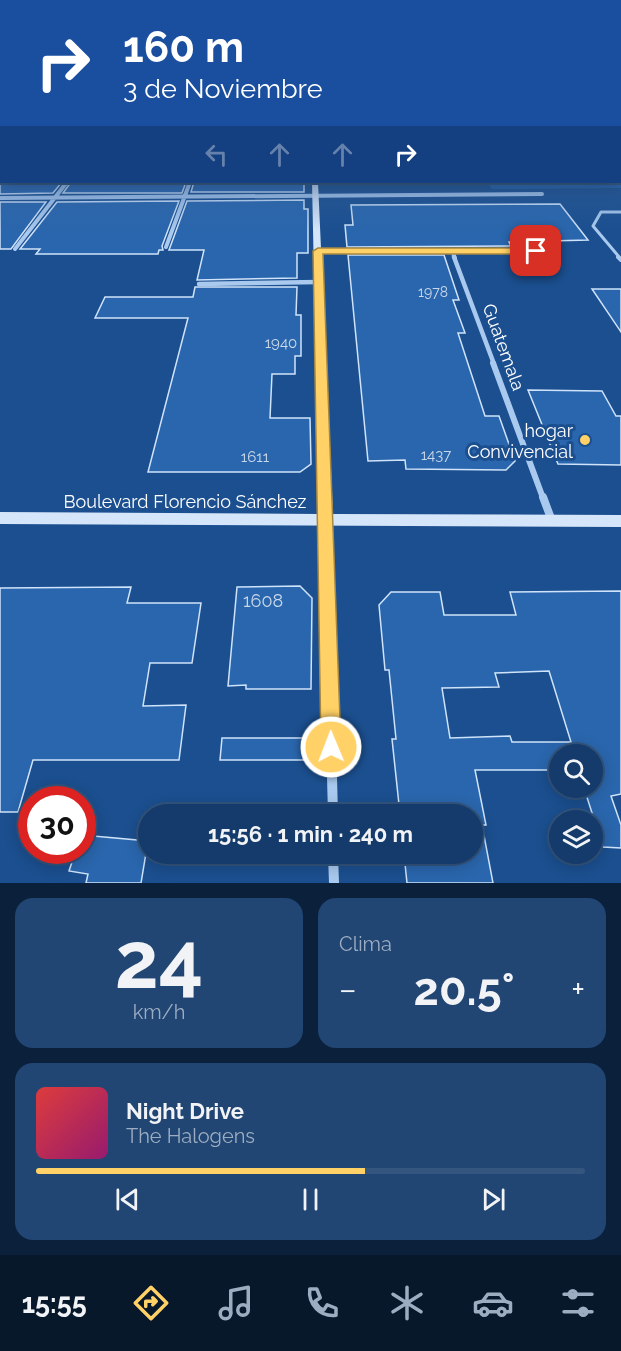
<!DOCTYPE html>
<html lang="es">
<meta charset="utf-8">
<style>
:root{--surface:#143b6b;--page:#214673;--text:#f1f3f6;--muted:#9dadc1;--line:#33557e;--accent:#ffd166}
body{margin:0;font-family:Raleway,sans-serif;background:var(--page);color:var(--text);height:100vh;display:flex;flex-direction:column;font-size:22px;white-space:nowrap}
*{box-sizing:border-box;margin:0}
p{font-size:20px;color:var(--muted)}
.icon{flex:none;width:33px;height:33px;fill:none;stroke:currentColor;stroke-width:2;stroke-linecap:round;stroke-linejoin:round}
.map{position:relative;height:883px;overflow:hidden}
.drawer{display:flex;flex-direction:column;gap:15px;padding:15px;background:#0b203b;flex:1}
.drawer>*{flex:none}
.top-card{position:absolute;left:0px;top:0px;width:621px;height:183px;box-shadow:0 3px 15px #0003,0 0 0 2px var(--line);background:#1a4fa0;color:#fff;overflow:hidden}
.buttons{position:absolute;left:549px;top:744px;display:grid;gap:12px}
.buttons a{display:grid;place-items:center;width:54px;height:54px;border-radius:50%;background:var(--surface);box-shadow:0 3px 15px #0003,0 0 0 2px var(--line);font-size:30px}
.speed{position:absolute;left:18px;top:786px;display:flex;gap:12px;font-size:30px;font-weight:700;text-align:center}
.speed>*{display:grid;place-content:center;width:78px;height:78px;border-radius:50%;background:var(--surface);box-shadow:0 3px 15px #0003,0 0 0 2px var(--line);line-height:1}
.speed .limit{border:9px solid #d22;background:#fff;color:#111}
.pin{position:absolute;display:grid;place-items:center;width:51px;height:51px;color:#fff;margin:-26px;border-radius:12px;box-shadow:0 3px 9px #0006}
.me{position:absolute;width:66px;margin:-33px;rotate:359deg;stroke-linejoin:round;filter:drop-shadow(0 0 4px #0008)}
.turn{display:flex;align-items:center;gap:21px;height:126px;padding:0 24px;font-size:27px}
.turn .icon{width:78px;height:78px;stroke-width:2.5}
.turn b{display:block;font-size:42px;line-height:51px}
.lanes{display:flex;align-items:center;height:57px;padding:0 24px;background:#0003;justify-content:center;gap:30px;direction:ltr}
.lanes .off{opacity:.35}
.big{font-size:45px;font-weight:700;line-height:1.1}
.drawer .widget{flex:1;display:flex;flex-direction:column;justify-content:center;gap:9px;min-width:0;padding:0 21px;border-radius:18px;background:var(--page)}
.drawer .dial{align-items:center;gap:0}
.dial b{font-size:78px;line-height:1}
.song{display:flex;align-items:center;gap:18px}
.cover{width:72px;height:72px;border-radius:9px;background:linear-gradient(135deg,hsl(0 70% 55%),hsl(320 70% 35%))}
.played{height:6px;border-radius:3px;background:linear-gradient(90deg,var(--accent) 60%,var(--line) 60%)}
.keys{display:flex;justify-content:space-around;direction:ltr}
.heat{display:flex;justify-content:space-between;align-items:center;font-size:33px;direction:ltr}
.drawer .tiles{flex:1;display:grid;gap:15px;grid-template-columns:1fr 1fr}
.widget:last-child{grid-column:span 2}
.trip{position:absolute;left:138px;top:804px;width:345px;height:60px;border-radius:30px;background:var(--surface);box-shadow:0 3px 15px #0003,0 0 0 2px var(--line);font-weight:700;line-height:60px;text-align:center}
.dock{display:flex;height:96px;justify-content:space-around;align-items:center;background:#08182b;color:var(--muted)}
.dock .icon{width:42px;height:42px}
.dock .current{color:var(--accent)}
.dock b{font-size:27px;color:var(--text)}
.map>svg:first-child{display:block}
.green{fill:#2461a8}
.building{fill:#2a66ad;stroke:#cfe3fa;stroke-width:1.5;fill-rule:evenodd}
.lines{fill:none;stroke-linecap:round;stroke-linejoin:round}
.lane-far1{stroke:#a9c9ee;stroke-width:3}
.lane{stroke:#a9c9ee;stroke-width:4}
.street-far4{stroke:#a9c9ee;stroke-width:4}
.street-far3{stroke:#a9c9ee;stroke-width:4.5}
.street-far2{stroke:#a9c9ee;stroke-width:6}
.street-far1{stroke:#a9c9ee;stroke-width:8}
.street{stroke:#a9c9ee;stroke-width:10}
.secondary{fill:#d6e6fa;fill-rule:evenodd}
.route{fill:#ffd166;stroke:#a68842;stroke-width:1.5}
.poi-dot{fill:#ffd166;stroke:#1b4f8f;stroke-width:2}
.labels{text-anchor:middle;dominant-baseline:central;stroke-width:6;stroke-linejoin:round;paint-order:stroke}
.far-number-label{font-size:14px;fill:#cad9ea}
.number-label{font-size:15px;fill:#cad9ea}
.street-label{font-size:18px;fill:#fff;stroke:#1b4f8f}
.poi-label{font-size:18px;fill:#fff;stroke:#1b4f8f;text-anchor:end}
.near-number-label{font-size:18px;fill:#cad9ea}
</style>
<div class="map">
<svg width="621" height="883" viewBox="0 0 621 883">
<rect width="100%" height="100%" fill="#1b4f8f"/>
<path class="green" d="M620 109 621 188 492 189 487 182H620Z"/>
<path class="building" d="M0 182H62L53 193 0 194Z
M71 182H186L182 193H63Z
M194 182H304V192H191Z
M304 200V209H308V253H297V278L197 280 204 250H169L187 201Z
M179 201 162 246 163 250H159L158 254H36L40 249H20L57 202Z
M0 202H46L11 249H0Z
M560 204 588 240 509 242 511 246 347 247 345 225H353L351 205Z
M348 255H444L459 300H453L465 333H458L485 416H499L515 461 506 470 406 469 405 460 368 461Z
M195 287H297L296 315H301V356H295V374H272L270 418H310L311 464 300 472H148L188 318H95L105 297H193Z
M592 289H621V332Z
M528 390 602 391 616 416H621V465L558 464Z
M300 586 312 598 311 689H246V685L228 686 237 587Z
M131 587 127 603H201L192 663H150L143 706 186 705 179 760H33L18 812H0V588Z
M621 591V794L611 796 621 825V848L603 847 584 788H592V754H560V770H475L486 825H482L493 883H407L404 854H472V814H400L392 739H396L389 670H385L379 605 391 592H440L444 615H516L510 592ZM549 671 571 742H512L510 736 450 738 442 688 499 687 495 673Z
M222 738H311V760H220Z
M82 835 148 841 141 883H86L88 874 69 871 76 850H82Z"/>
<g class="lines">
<path class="lane-far1" d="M620 258 593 226 601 212H621"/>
<path class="lane" d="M618 257 621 260"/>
<path class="street-far4" d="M0 198 542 194
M166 247 190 182
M15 249 67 182
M318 251H557
M452 251 455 258"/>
<path class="street-far3" d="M454 257 494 364
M199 284 319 282"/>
<path class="street-far2" d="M493 363 543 498"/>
<path class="street-far1" d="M543 497 552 521
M326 520 330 668"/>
<path class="street" d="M329 667 333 814
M333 854 334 883"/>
<path class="secondary" d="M312 182H318L333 514 621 515V527L0 524V512L319 514Z"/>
</g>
<linearGradient id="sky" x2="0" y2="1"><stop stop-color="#0f2b4f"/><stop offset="0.47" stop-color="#39639b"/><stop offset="1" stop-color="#39639b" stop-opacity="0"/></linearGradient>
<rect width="621" height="232" fill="url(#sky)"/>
<path class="route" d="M318 248H536L541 251 536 254H323L341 747 338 754 331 757 324 754 321 747 313 251Z"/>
<circle class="poi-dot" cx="585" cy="440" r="6"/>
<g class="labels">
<g class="far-number-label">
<text x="433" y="292">1978</text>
</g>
<g class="number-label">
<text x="281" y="343">1940</text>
<text x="436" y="455">1437</text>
<text x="255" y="457">1611</text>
</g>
<g class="street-label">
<text transform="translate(504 347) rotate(70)">Guatemala</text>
<text x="185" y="501">Boulevard Florencio Sánchez</text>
</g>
<g class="poi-label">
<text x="573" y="430">hogar<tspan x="573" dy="21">Convivencial</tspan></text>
</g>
<g class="near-number-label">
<text x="263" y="600">1608</text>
</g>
</g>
</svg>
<div class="buttons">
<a><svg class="icon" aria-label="search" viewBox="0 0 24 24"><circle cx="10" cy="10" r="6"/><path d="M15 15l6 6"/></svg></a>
<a><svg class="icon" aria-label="layers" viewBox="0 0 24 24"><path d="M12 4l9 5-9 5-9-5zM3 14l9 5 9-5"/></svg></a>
</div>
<div class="speed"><div class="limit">30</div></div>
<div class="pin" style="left:536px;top:251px;background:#d93025"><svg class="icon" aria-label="arrive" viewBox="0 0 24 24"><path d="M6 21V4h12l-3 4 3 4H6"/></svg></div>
<svg class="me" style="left:331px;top:747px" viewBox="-20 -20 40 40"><circle r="17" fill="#ffd166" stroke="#fff" stroke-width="3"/><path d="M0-11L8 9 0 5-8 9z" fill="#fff"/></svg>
<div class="trip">15:56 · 1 min · 240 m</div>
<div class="top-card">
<div class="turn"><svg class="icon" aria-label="right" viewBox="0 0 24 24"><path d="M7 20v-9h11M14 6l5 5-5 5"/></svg><div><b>160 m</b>3 de Noviembre</div></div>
<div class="lanes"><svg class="icon off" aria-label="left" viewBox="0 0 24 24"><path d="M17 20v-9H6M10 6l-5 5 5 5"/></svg><svg class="icon off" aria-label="ahead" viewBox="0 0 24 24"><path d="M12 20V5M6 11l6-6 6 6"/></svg><svg class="icon off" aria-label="ahead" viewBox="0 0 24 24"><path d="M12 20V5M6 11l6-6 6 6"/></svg><svg class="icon" aria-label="right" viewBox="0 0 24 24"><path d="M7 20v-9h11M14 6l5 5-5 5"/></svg></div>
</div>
</div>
<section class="drawer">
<div class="tiles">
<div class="widget dial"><b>24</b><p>km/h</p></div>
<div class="widget"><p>Clima</p>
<div class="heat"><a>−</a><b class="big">20.5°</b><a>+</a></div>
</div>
<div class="widget">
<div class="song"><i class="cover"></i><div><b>Night Drive</b><p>The Halogens</p></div></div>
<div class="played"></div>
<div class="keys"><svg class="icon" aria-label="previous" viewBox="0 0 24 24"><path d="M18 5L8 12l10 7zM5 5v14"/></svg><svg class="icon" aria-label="pause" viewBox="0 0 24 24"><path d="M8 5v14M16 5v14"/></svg><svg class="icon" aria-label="next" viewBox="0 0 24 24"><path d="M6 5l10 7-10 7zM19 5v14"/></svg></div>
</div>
</div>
</section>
<nav class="dock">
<b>15:55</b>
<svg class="icon current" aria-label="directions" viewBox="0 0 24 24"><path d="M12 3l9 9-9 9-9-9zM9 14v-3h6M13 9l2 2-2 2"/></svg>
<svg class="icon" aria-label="music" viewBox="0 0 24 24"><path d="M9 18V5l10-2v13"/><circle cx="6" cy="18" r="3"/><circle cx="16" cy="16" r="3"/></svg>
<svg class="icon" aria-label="phone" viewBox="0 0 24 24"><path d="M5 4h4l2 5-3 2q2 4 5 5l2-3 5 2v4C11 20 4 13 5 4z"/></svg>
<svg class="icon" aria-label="climate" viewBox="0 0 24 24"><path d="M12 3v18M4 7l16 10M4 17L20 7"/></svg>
<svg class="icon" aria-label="car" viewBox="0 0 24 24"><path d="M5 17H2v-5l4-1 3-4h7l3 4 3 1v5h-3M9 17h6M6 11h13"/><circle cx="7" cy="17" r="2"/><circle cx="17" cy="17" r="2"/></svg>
<svg class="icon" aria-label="filters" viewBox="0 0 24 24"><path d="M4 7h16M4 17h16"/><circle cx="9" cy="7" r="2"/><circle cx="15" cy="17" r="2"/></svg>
</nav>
